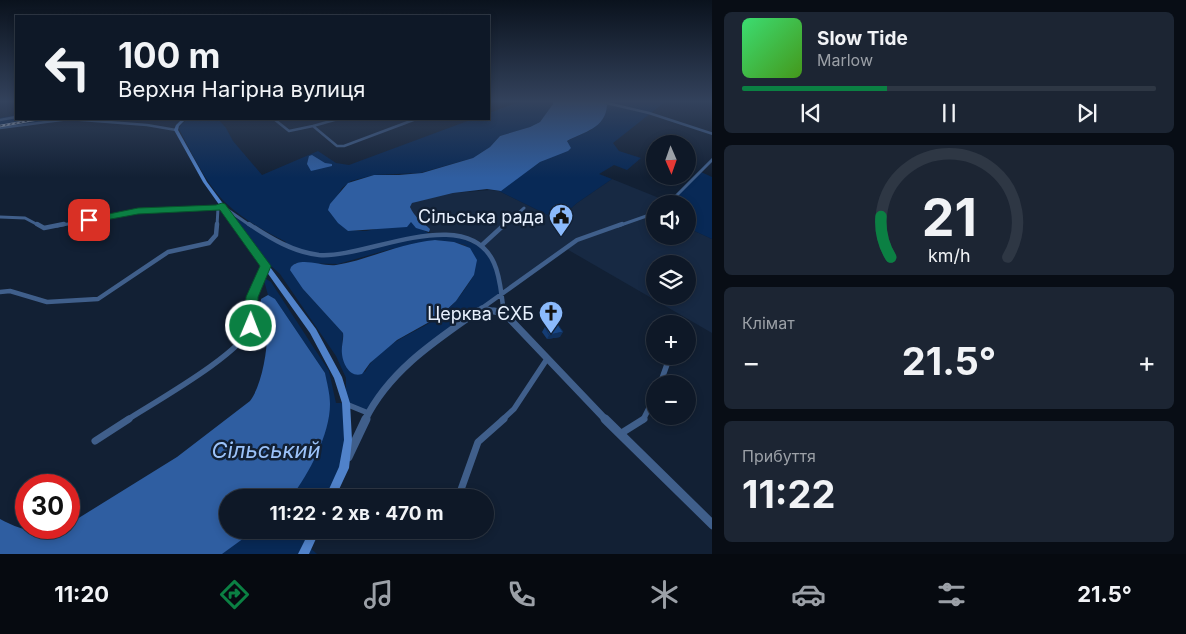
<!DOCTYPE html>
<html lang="uk">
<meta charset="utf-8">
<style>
:root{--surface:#0e1827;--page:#1c2533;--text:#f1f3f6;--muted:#9ba0a7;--line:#2e3744;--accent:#0b8043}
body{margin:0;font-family:Inter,sans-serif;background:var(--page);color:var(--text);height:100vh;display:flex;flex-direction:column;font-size:19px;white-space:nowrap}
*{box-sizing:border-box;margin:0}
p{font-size:16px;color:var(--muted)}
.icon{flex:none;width:28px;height:28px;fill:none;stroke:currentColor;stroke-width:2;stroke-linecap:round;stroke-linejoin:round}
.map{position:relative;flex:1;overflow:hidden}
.panel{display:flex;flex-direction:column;gap:12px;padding:12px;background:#080d15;width:474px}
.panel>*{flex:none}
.guide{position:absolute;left:15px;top:15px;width:475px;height:105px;border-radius:0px;box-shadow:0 2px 8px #0003,0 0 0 1px var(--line);background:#0e1827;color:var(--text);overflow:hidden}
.needle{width:32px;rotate:178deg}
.tools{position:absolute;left:646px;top:135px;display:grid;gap:10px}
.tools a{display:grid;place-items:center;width:50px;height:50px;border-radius:50%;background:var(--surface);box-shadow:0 2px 8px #0003,0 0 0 1px var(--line);font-size:25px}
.speed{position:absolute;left:15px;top:474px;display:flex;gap:10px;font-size:25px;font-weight:700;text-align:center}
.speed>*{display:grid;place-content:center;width:65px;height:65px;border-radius:50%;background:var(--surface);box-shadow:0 2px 8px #0003,0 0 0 1px var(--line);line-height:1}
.speed .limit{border:8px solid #d22;background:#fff;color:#111}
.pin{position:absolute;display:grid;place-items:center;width:42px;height:42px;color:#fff;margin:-21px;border-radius:10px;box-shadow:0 2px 8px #0006}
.me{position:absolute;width:55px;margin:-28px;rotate:1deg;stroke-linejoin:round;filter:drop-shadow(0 0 4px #0008)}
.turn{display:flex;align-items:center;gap:18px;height:105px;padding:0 20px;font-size:22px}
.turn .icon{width:65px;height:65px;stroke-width:2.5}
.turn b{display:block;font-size:35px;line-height:42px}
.big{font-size:38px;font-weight:700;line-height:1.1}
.panel .tile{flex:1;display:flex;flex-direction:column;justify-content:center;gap:8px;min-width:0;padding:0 18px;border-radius:8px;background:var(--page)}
.panel .dial{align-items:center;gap:0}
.dial svg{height:130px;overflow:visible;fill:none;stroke:var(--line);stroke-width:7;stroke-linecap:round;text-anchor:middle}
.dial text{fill:var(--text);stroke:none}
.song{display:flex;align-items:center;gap:15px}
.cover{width:60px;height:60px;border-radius:8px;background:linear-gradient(135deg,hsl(140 70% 55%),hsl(100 70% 35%))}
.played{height:5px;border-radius:2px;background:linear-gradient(90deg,var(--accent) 35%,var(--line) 35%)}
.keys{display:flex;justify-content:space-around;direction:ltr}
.heat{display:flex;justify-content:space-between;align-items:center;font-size:28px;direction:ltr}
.trip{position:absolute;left:219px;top:489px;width:275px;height:50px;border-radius:25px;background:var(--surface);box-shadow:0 2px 8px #0003,0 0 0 1px var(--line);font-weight:700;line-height:50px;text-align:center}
.dock{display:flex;height:80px;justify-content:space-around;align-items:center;background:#060a10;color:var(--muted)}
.dock .icon{width:35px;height:35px}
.dock .selected{color:var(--accent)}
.dock b{font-size:22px;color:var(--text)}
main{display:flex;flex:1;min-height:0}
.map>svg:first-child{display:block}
.built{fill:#172943;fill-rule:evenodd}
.green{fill:#082956;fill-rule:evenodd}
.water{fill:#2f5ea1}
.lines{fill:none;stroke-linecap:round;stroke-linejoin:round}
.minor-far4{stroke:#405f8b;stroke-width:2.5}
.minor-far3{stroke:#405f8b;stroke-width:3}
.minor-far2{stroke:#405f8b;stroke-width:4.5}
.minor-far1{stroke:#405f8b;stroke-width:5.5}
.minor{stroke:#405f8b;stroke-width:7}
.tertiary-far2{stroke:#405f8b;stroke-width:5.5}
.tertiary-far1{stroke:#405f8b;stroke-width:7}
.tertiary{stroke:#405f8b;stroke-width:9}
.secondary{fill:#5082ca;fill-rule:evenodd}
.rail-casing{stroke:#cdd6e5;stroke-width:2.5}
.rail{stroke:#122034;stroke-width:1;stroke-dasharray:2.5;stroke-linecap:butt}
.wall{fill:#143c74}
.shaded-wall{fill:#10315e}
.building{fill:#174687;stroke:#10315e}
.route{fill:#0b8043;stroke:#07532c}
.labels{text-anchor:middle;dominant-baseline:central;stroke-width:5;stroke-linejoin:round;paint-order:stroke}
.poi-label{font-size:18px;fill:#e7f0fe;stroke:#122034;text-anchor:end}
.near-water-label{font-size:22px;font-style:italic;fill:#9cc3fa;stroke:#122034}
</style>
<main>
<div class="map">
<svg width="713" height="554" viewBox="0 0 713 554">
<rect width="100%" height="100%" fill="#122034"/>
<path class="built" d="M612 179 669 202 668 204H655V236H688V228L712 239V333L565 248 500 294 497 273 432 236 426 225 415 218 410 207 412 203 417 201 453 193 490 190 499 191 558 220 577 203ZM655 264H688V296H655Z"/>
<path class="green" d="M515 101H553V104L540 122 530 127 500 136 490 147 473 158 420 173 374 175 351 181 342 188 336 198 330 204 329 211 331 214 348 231H366L412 222C417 229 426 230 432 236L453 235 484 248 496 268 500 294 415 356 368 413 346 404 348 440 330 497H266L330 404 325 373 275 299 268 295 263 277 271 282 329 371 336 403H346V378L336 356 280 274 269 264 234 217 285 245 286 242C265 231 244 220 227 204 207 186 192 153 179 129 184 114 204 119 218 119L226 128 233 141 262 175 318 151 336 163 349 165 473 119H489V113L519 102ZM435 240 454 242 466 245 474 275C464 291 454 306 439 317 414 334 381 343 365 372L342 354 343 333 303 289 295 263 338 264 391 249Z
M592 101H666L613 143 619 151 641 158 627 170 614 165 599 174 612 179 577 203 558 220 499 191 540 162 570 148 567 142 569 140 591 130 603 102Z
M16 115V119H59L0 128V118Z
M701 172 712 177V239L688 228V204H668Z
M228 530H315L308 546 317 554H207Z"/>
<path class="water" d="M553 101 603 102 607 105C606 128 584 132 567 141L571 148 568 151 540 162 501 191 487 189 453 193 412 203 410 207C415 218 422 221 430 229L429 232 416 228 411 222 407 227 348 231 338 223 328 210 330 204 348 183 374 175H399L422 173 473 158 490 147 500 136 530 127 540 122 553 104Z
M312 155 325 163 332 164V166L311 171 307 164 309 156Z
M435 240 454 242 470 248 477 260 474 275 456 301 440 316 397 340 370 363 362 374C350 378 343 364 342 354 341 346 344 340 343 333L303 289 290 270 291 267C301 256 322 267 336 265 368 260 400 243 435 240Z
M268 295 275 299 325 373C327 383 330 394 330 404 330 434 309 474 291 497L228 498V530H255L222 554H0V519C15 527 32 534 49 531 56 530 61 528 69 528V524L177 457 250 401C262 385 268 349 267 329 266 315 258 317 261 299Z"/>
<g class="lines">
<path class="minor-far4" d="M598 101 649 113 713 134
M274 119 289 131 313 126 337 146H344L416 119
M0 120 16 117
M313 126 338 119
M0 128 69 119 147 125 176 130"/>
<path class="minor-far3" d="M668 204 713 159
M0 217 25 218 40 226
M57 226 138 211 218 208 222 206 251 226
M217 226 218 208
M504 226 524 208
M618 226 655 213"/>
<path class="minor-far2" d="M37 224 44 228 64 224
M249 224C270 238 293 252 319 255 366 259 467 202 494 263 501 278 501 296 504 312
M481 246 505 224
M0 292 10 291 47 302 98 299 168 252 209 243 216 235 217 224
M482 308 577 240 622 224
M251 312 252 297 266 266"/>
<path class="minor-far1" d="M504 311V313
M660 384 670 356
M346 404 368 413
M127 420C153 403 243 353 251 326 252 322 251 315 252 311
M502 420 514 409 547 359
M643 420 655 396"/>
<path class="minor" d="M620 434 644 419
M95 441 129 419
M458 498 478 442 504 419"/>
<path class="tertiary-far2" d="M476 312 482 308 499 312"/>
<path class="tertiary-far1" d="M494 311 504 313 606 420
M365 420C389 371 435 341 478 311"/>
<path class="tertiary" d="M605 419 713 525
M348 457 366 419"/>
<path class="secondary" d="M182 119H186L179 126 178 130 207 182 316 329 342 377 350 403 352 440 349 468 335 498H325L339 467 344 440 342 403 334 378 310 333 203 182 174 130 176 125Z
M310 530H320L309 554H298Z"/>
<defs>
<path id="rail" d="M0 126 39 119"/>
</defs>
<use href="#rail" class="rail-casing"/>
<use href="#rail" class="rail"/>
</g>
<path class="wall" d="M545 327 560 337 547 339 542 332Z"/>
<path class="shaded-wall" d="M563 332 560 337 547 339 549 335Z"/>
<path class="building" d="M558 325 563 332 549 335 545 327Z"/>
<linearGradient id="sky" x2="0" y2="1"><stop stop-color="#0a121d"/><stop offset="0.57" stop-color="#33425c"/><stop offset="1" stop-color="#33425c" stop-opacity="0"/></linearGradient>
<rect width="713" height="178" fill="url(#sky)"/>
<path class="route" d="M222 203 225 204 271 266 258 297V326L256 329H247L245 326 246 297 260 266 220 210 138 214 89 223 84 220 89 218 138 208 216 205Z"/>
<defs>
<symbol id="civic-pin" viewBox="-11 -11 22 30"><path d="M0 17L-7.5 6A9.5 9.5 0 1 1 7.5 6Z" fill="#8bbafc" stroke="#122034"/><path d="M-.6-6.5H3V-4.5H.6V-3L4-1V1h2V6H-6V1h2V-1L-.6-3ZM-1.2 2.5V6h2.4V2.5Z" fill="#111"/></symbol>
<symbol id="church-pin" viewBox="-11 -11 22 30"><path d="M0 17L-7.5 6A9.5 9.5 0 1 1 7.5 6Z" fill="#8bbafc" stroke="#122034"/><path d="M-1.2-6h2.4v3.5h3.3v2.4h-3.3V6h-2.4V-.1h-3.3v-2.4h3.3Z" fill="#111"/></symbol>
</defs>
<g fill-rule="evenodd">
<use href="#civic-pin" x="547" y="202" width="28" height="38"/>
<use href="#church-pin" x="537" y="299" width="28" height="38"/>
</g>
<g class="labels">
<g class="poi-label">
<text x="544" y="216">Сільська рада</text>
<text x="534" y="313">Церква ЄХБ</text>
</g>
<g class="near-water-label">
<text x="266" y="450">Сільський</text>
</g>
</g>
</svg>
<div class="tools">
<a><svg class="needle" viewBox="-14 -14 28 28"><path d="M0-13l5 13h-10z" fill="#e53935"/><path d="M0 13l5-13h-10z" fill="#9ba0a7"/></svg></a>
<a><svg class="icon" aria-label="sound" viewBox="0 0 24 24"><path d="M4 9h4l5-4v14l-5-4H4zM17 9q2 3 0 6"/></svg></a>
<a><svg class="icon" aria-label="layers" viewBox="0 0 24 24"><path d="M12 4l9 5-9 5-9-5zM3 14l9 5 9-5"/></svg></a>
<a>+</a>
<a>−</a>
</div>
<div class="speed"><div class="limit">30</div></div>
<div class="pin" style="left:89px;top:220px;background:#d93025"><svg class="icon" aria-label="arrive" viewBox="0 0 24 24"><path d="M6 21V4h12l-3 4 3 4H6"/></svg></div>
<svg class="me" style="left:251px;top:326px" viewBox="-20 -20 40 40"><circle r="17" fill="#0b8043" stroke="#fff" stroke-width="3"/><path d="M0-11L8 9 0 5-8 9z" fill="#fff"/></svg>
<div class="trip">11:22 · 2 хв · 470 m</div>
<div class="guide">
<div class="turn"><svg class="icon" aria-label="left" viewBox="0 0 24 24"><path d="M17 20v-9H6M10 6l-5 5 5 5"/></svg><div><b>100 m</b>Верхня Нагірна вулиця</div></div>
</div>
</div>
<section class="panel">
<div class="tile">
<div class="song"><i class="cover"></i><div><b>Slow Tide</b><p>Marlow</p></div></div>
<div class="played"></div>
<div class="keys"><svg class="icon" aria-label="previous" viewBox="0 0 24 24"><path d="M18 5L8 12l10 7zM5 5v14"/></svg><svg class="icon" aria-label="pause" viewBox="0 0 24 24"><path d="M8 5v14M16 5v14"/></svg><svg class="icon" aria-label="next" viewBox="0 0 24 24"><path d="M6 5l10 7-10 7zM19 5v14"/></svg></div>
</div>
<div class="tile dial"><svg viewBox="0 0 100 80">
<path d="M14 69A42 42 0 1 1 86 69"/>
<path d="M14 69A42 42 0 0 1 8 44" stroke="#0b8043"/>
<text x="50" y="56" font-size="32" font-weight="700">21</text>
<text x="50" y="72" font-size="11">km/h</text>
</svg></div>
<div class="tile"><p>Клімат</p>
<div class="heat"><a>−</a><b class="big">21.5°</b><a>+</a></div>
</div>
<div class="tile"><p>Прибуття</p><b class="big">11:22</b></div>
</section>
</main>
<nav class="dock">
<b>11:20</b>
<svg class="icon selected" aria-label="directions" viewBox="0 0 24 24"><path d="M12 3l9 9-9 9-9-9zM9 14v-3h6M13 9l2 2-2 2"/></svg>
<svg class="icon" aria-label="music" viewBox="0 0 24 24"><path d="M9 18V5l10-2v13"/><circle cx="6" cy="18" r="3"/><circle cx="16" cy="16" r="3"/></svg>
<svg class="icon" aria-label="phone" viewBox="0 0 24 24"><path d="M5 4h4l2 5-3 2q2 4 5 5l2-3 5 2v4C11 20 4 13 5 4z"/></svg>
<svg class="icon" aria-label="climate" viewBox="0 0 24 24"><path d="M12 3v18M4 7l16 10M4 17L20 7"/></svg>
<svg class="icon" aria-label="car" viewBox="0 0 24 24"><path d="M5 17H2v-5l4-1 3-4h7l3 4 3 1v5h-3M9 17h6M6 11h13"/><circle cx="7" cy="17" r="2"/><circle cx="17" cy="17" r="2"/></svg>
<svg class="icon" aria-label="filters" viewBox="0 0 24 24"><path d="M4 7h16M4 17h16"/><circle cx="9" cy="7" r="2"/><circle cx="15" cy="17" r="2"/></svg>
<b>21.5°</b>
</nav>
